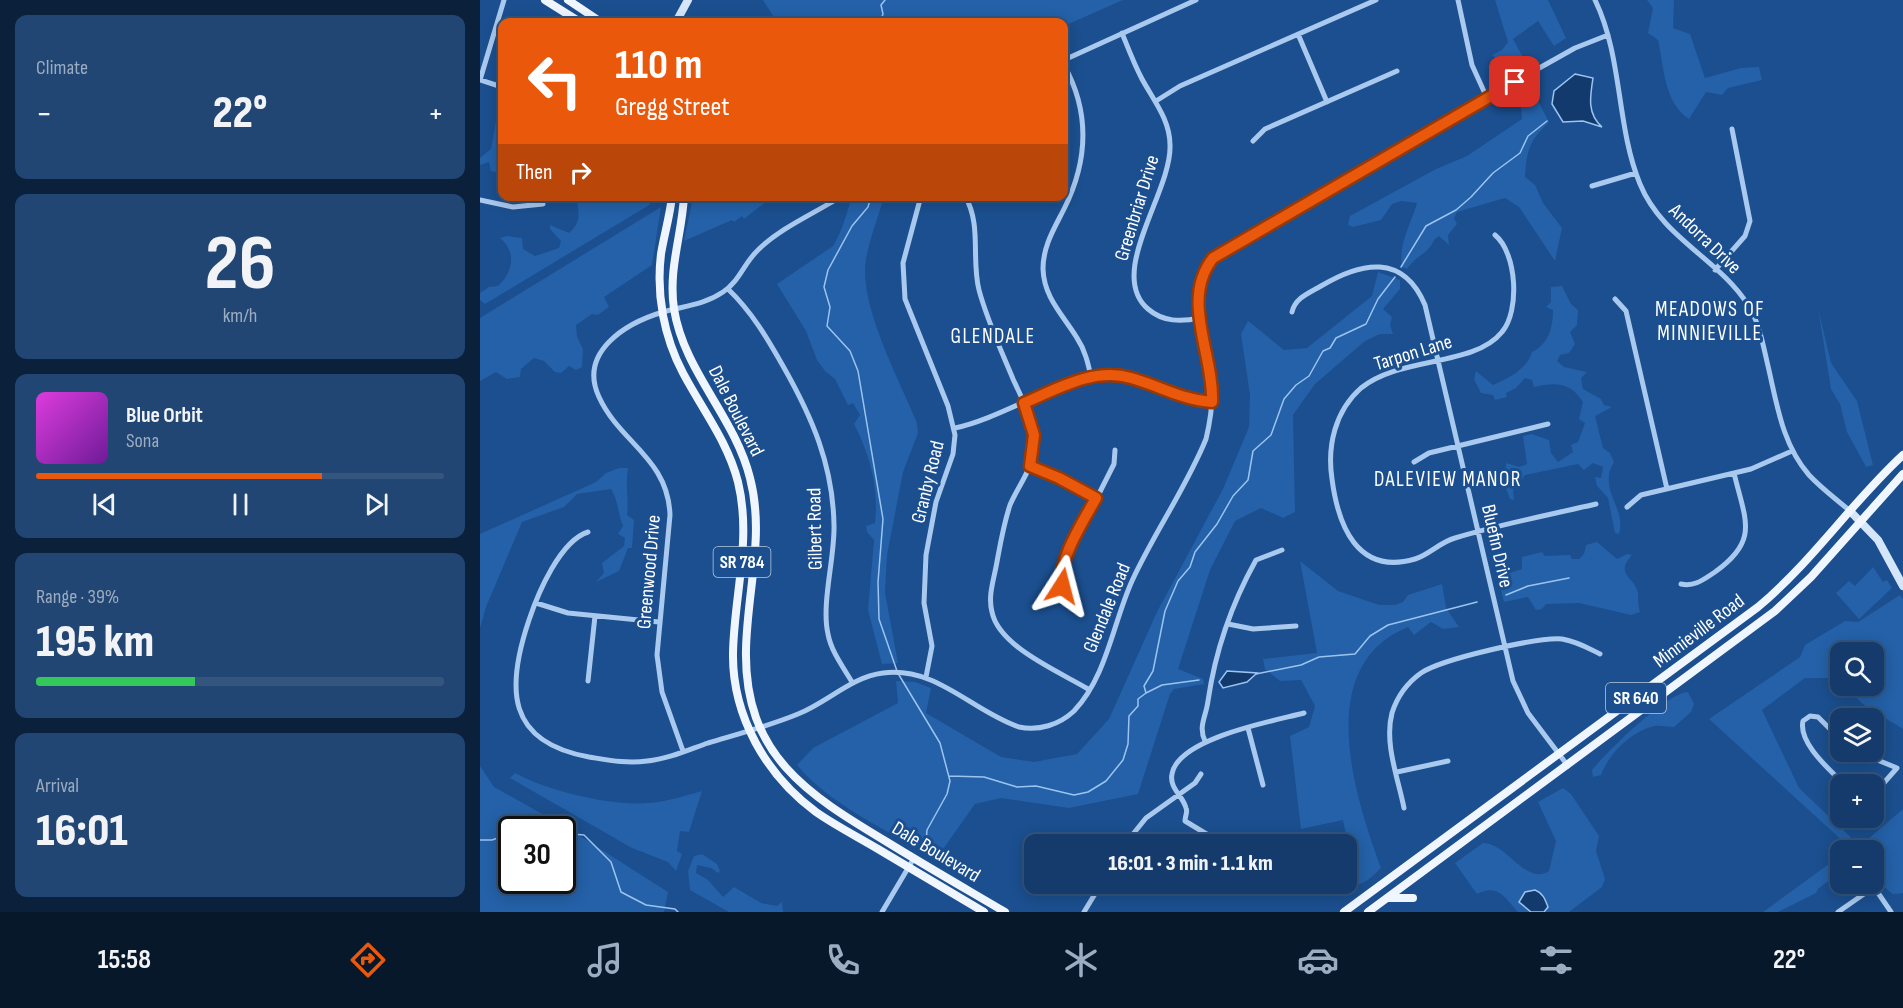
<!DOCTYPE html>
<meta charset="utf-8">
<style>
:root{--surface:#143b6b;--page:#214673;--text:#f1f3f6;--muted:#9dadc1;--line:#33557e;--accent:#ea580c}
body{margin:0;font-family:"Sofia Sans Condensed",sans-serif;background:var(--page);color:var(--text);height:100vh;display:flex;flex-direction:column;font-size:22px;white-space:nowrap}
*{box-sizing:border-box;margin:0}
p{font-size:20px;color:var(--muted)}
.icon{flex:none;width:33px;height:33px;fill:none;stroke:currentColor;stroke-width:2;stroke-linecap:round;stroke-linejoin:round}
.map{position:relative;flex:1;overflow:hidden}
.drawer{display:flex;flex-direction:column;gap:15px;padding:15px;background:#0b203b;width:480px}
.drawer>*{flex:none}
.guide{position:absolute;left:18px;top:18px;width:570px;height:183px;border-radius:12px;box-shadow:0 3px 15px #0003,0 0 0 2px var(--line);background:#ea580c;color:#fff;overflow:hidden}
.buttons{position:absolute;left:1350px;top:642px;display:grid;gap:12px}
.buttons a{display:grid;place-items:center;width:54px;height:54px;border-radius:12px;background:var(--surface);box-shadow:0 3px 15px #0003,0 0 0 2px var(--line);font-size:30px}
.speed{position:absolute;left:18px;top:816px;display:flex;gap:12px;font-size:30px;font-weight:700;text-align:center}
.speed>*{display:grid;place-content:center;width:78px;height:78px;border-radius:50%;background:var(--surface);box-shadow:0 3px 15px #0003,0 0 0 2px var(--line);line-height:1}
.speed .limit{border:3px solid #111;border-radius:9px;background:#fff;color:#111}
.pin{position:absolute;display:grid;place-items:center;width:51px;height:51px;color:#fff;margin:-26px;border-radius:12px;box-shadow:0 3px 9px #0006}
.me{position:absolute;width:66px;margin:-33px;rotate:9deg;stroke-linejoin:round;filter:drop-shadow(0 0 4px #0008)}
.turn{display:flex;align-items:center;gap:21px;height:126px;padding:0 18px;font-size:27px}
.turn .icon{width:78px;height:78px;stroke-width:2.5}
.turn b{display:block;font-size:42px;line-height:51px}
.then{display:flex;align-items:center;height:57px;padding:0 18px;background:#0003;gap:12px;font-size:22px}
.big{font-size:45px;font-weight:800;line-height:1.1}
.drawer .tile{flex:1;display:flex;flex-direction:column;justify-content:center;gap:9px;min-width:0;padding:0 21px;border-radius:12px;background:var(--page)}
.drawer .dial{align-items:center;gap:0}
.dial b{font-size:78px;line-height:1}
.song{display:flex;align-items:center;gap:18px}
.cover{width:72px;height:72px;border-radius:9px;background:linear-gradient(135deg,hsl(300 70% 55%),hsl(280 70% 35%))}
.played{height:6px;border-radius:3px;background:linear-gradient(90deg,var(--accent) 70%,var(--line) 70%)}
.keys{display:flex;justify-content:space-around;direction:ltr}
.heat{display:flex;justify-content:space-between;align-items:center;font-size:33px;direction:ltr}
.charge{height:9px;border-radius:4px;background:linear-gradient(90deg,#34c759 39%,var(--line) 0)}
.trip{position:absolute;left:544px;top:834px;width:333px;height:60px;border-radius:12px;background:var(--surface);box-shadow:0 3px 15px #0003,0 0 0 2px var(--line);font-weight:800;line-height:60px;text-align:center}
.tabs{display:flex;height:96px;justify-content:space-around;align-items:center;background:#08182b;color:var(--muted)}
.tabs .icon{width:42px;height:42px}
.tabs .current{color:var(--accent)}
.tabs b{font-size:27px;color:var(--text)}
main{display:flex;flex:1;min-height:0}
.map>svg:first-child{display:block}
.green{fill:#2461a8;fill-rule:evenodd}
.water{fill:#123a6d;stroke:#9cc4f0;stroke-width:1.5}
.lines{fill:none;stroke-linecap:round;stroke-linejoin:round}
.stream{stroke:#9cc4f0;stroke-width:1.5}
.street{stroke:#a9c9ee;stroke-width:5}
.secondary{stroke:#d6e6fa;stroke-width:8}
.primary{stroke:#f0f6ff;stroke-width:8}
.route-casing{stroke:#983908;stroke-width:15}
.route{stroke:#ea580c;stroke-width:10}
.labels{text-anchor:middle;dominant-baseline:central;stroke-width:6;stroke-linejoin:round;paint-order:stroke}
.shield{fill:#1b4f8f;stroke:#bbcadd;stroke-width:1.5}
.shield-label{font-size:18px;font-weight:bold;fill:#fff}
.street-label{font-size:20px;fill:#fff;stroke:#1b4f8f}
.neighbourhood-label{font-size:21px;letter-spacing:1.5px;fill:#fff;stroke:#1b4f8f}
</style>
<main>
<section class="drawer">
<div class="tile"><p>Climate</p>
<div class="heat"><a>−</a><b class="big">22°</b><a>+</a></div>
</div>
<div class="tile dial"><b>26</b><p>km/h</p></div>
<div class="tile">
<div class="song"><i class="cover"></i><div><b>Blue Orbit</b><p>Sona</p></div></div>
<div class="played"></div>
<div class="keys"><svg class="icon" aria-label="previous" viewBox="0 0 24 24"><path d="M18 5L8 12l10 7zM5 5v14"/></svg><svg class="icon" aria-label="pause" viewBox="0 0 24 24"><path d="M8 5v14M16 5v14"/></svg><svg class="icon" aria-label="next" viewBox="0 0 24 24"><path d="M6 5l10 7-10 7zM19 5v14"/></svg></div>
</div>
<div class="tile"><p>Range · 39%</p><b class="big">195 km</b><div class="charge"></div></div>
<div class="tile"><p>Arrival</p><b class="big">16:01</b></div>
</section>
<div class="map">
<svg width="1423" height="912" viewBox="0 0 1423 912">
<rect width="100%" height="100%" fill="#1b4f8f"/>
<path class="green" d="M283 0H643L584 26V22H297Z
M1015 0H1068L1086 38 1074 46 1058 21 1033 39 1050 70 1044 69 1033 73 1012 55 1022 50 1028 42Z
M1167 0H1194L1193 28 1210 34 1225 78 1261 68 1279 67 1282 80 1248 88 1242 95 1226 92 1209 119C1184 103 1184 67 1178 40L1168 33 1173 8Z
M1051 95 1056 97 1069 122C1049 141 1047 149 1045 177L1055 185 1063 203 1082 228 1075 261 1039 207 1025 198 977 212 974 218 977 224 968 235 969 245 959 236C952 240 954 243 949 248 944 255 935 257 927 269L922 267C918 244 931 224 937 203L921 201 912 204 901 220 873 227 868 225 870 216 956 169 987 156 1042 119 1040 96Z
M22 114V173L11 171 9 162 0 165V158L11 149 17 116Z
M96 197H154L171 204 5 304 0 300V293L9 287 18 286C33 272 37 252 20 238L27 236 42 238 43 249 55 256 79 248 81 241 70 229V225L89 233C102 222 99 211 96 197Z
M213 197V196L292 197 264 219 262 216 254 222 252 220 204 241Z
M379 197H404C398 217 390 238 386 259 378 304 420 381 437 423L438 433 423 472 407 555 405 593 418 663 402 664 388 610 394 540 387 532 386 526 395 523C399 488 390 455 374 424L380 415 373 403 368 405 355 379 345 371 337 360 326 331 297 284 353 246C361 233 366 217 370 202Z
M181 207 172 265 124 297 129 307 118 315 112 314 96 325 97 337 103 349 102 367 96 370 89 366 81 373 75 372 64 361 54 358 41 369 40 377 27 379 16 372 0 381V318Z
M898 272 920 280V289L903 309 912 317 910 325 913 334H900L885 341 835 384 813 415 815 512 803 518 781 508 755 521 730 570 698 669 723 679 724 684 694 689 690 694 658 794 589 808 521 798 495 804 456 859C410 831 352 807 317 765L333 748 418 703 416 681 435 682 451 688 446 713 521 757 554 762 597 754 629 719 677 612 743 489 769 427 770 395 761 334 768 321 772 324 804 350 827 348 892 296Z
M1082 286 1091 304 1098 310 1097 325 1090 332 1095 344 1089 353 1080 355 1077 361 1084 367 1107 372 1101 378 1103 389 1121 399 1124 405 1132 407 1115 416 1123 448 1130 453 1134 462C1117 489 1147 508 1139 534L1135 533 1128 498 1117 486 1115 477 1121 478 1123 467 1113 463 1104 470 1098 464 1045 475 1033 490 1034 500 1030 499 1025 486 1026 463 1039 467 1047 464 1043 436 1052 434 1069 440 1071 453 1078 462 1093 452 1091 445 1098 442 1105 423 1099 419 1103 402C1091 382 1075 382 1054 387L1052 380 1045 378 1036 388 1026 393 1027 397 1015 400 1013 395 1001 393 994 379 996 371 1013 385C1028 379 1047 369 1052 352 1069 344 1073 326 1073 310L1066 307 1071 302V287Z
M1338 308 1351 363 1377 401 1393 465 1386 467 1367 432 1360 404 1351 389Z
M139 468H148C145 486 149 499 147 515L154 520 152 548H148L139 571 116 582 124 573 122 563 144 546 145 538 138 534 143 526C138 514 138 500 131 489L97 494 84 507 42 522 6 607 0 628V534L116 482 126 473Z
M1117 542 1137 559 1147 554 1152 555C1134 575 1155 577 1158 593 1158 599 1158 605 1160 612L1151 615 1099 603 1066 604 1062 609 1056 610 1048 597 1024 602 1018 577 1042 569V557L1062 552 1065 556 1090 555 1092 559H1099L1104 554 1106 545Z
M820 561 858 591 899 605H915L923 602 928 595 962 584 966 608 979 627 963 629 951 622 934 635 928 627C832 666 875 797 901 868 895 873 889 881 882 883 866 890 789 895 776 884H867V874L874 873 863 820 821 829 810 736 829 727 835 706 821 680 800 681 785 669 783 659 837 653Z
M1393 567 1403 582 1407 580 1412 588 1379 619 1356 593 1369 581 1375 586Z
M1420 595 1423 599V729L1384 705 1364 686H1394V652H1360V682L1357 678H1325L1282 710 1319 788 1380 846 1423 809V893L1413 894C1397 883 1394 869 1394 850H1369L1371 849 1367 845 1229 719 1320 657 1325 645 1365 621 1378 622Z
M1208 692 1214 704 1211 712 1194 727C1188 727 1181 725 1175 726 1151 731 1129 754 1121 775L1113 777 1112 770C1127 752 1186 693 1208 692Z
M0 766 14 787 89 829 188 892 184 912H0ZM32 830H82V880H32Z
M35 773C68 791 130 806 168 803 186 802 204 796 222 791L209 832 200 831 197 851 202 854 196 871 188 862 152 848 30 778Z
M1083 788 1091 794 1119 836 1116 851 1125 879 1122 887 1089 912H1038C1025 898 1018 883 997 894L975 863 1003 843C1028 843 1045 886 1069 871L1076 841 1058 802Z
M222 854 237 864 240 871 238 873 231 868 217 865 216 873 228 880 243 897 254 887 281 903 297 906 302 902 303 912H249L210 890 208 871 214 856Z
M1360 856V872L1338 889 1336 893 1298 912H1283Z"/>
<path class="water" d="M1095 74 1113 78C1110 97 1107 114 1122 127L1103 121 1083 122 1072 104 1074 91Z
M747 671 777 673 767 682 743 688 739 682Z
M1055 890C1063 893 1065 899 1068 907L1064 912H1051L1039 902 1045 892Z"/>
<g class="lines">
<path class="stream" d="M400 22 403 14 401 5 405 0
M391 196 388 207 372 226 348 270 344 287 350 307 347 326 370 351 378 371 403 519 398 582 399 619 417 671
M921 267 946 226 976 210 991 197 1013 173 1040 153 1048 136 1067 121
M1026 595 1048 586 1089 578
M776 674 821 665 839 657 875 654 890 636 908 625 997 602
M419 675 460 743 470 781 467 794 447 830 446 842
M666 693 682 685 719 680
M469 776 504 777 537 787 556 786 594 795 608 792 626 781 643 760 648 744 649 716 658 706V699L666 693 664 686 673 671 685 611 698 581 710 567 715 552 737 524 753 496 768 480 773 451 791 435 804 399 816 385 829 376 843 351 850 348 856 338 886 324 898 299 915 277
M82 833 104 835 131 862 141 892 166 905 195 909 198 912
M0 840H12L32 833"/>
<path class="street" d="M978 0 992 65 1007 98
M1115 0C1143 58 1136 126 1160 184 1182 238 1239 259 1268 305 1280 324 1283 345 1288 366 1297 404 1302 444 1329 475 1341 488 1356 499 1370 511
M642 33C648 48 654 64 662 79 674 101 690 120 690 145 692 192 626 273 668 309 683 322 701 322 720 318
M818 34 847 102
M584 60 716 0
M584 65C610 112 608 161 584 209 574 229 563 246 563 269 564 298 583 315 597 338 605 350 608 363 611 377
M1054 71 1095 48 1128 35
M0 80 24 0
M0 80 22 87
M676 101 700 86 896 0
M773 141 785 129 917 71
M1112 186 1156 173
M441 196 423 263 425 299 468 406 475 435 473 454 456 502 446 555 444 603 452 646 446 677
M485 196C502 225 491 259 499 290 507 320 521 350 533 379 543 401 556 423 554 447 553 469 538 486 530 505 523 526 520 546 516 567 513 582 508 597 512 612 519 647 580 672 608 689
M0 200 33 207 63 204
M1015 235C1037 253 1040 311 1022 332 994 367 920 356 881 388 855 411 847 446 852 479 858 525 877 576 935 559 949 555 960 542 975 538 1021 524 1069 515 1116 504
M1235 270 1265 236 1270 221 1252 129
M248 289C272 312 287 338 303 366 332 417 353 465 354 525 355 557 341 604 348 634 351 651 363 667 372 682
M1135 299 1146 311 1187 489
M812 312C815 298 829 293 841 286 881 262 923 253 945 305L1033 681 1048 713 1088 766
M475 428C524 418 586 374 631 375 656 375 677 390 700 397 711 401 721 401 732 402
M934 462 949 453 1068 424
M550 466 579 478 616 498
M1147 507 1161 495 1271 469 1312 451
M108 532C80 541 58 593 49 620 26 688 26 742 109 757 128 760 147 764 167 761 188 759 208 750 228 743 258 734 289 726 318 714 348 702 371 677 403 673 456 666 492 711 539 727 559 731 579 725 594 711 627 676 633 623 652 581 674 533 706 488 726 439 731 418 734 395 731 374 725 327 697 278 749 247L1035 82 1044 80
M1201 584C1215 587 1224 579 1235 572 1280 540 1265 520 1254 473
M582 586 581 574 586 559 634 464 635 450
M56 603 88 613 179 622
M748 624 773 629 816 626
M108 681 115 616
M768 728 783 785
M1360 739 1338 717 1330 716 1323 721C1318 743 1350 770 1364 784
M725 741C718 726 726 717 728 701 735 653 752 603 776 560L802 550
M203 751 182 692 177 655 190 515C188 458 140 443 119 397 98 352 146 323 183 312 204 306 224 305 243 292 259 282 264 263 278 250 300 228 335 213 362 196
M1378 752 1417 768 1394 794
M917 772 968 761
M924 808C918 778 904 743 912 713 917 697 927 683 941 673 962 659 1057 637 1082 639 1096 641 1108 648 1120 654
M645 844 666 818 715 783 721 774
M743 844 705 821C705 816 708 812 706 808 703 796 689 788 692 774 698 738 794 721 824 713
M1392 884 1411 912
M402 912 434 858
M604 912 621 884
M1358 912 1394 887"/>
<path class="secondary" d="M196 22 208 0
M1370 511 1398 540 1423 586"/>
<path class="primary" d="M65 0 100 22
M88 0 121 22
M192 196C190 216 184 235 181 254 176 295 184 337 203 373 222 409 248 442 258 482 272 539 254 596 253 653 252 716 286 775 336 812 356 826 378 837 398 849 433 870 469 891 504 912
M204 196C202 235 188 269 194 309 204 372 255 417 270 478 285 535 267 592 266 650 264 755 327 794 407 842 446 866 486 889 525 912
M908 898H933
M864 912 1278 607C1332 562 1371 503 1423 455
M888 912 1295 611 1331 577 1423 474"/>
</g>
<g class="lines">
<defs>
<path id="route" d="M582 586C577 561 604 520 616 498L579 478 550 466 554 435 544 403C577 389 614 367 651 378 680 386 702 400 732 402 734 354 700 300 733 258L1035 82"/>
</defs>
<use href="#route" class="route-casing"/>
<use href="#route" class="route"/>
</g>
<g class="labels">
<g class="shield">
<rect x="233.5" y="547" width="57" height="30" rx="4.5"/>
<rect x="1126" y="683" width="60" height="30" rx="4.5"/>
</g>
<g class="shield-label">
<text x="262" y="562">SR 784</text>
<text x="1156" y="698">SR 640</text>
</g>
<g class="street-label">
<text transform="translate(657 208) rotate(-73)">Greenbriar Drive</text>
<text transform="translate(1225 239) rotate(44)">Andorra Drive</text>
<text transform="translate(933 353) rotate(-17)">Tarpon Lane</text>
<text transform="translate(256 411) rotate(63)">Dale Boulevard</text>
<text transform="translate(448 482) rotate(-76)">Granby Road</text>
<text transform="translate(335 529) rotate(-91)">Gilbert Road</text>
<text transform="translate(1017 546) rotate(77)">Bluefin Drive</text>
<text transform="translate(169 572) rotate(-85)">Greenwood Drive</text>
<text transform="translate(627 608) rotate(-68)">Glendale Road</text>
<text transform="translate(1219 631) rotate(-37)">Minnieville Road</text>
<text transform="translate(456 852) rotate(31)">Dale Boulevard</text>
</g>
<g class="neighbourhood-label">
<text x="1230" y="309">MEADOWS OF<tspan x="1230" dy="24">MINNIEVILLE</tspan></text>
<text x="513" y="336">GLENDALE</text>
<text x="968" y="479">DALEVIEW MANOR</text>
</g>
</g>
</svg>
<div class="buttons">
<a><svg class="icon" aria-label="search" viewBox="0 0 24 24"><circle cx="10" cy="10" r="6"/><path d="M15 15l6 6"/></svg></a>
<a><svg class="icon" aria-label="layers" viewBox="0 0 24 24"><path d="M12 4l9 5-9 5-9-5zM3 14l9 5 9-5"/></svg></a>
<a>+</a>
<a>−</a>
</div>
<div class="speed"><div class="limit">30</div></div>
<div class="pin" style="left:1035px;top:82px;background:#d93025"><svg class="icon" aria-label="arrive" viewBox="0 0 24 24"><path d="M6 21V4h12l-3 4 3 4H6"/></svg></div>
<svg class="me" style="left:582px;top:586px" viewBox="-20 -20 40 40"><path d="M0-17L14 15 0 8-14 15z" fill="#ea580c" stroke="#fff" stroke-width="4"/></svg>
<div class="trip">16:01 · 3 min · 1.1 km</div>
<div class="guide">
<div class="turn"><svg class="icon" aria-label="left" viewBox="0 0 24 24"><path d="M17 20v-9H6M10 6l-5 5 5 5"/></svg><div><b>110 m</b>Gregg Street</div></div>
<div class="then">Then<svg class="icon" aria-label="right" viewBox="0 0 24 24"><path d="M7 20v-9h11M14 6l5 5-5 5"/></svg></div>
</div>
</div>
</main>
<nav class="tabs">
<b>15:58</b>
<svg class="icon current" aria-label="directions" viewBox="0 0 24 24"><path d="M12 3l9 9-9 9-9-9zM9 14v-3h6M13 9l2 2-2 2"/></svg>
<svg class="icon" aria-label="music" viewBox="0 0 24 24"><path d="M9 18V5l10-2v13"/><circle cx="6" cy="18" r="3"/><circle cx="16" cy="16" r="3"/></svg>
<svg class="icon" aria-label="phone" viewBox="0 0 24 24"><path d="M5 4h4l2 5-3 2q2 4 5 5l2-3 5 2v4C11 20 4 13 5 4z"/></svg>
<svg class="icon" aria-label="climate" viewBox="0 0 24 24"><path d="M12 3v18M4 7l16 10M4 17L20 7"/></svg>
<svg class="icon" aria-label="car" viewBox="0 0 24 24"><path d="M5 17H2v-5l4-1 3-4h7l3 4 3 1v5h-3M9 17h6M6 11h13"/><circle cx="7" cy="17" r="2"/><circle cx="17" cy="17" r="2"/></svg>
<svg class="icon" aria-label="filters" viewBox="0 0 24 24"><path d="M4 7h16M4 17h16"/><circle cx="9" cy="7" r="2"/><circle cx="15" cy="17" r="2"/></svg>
<b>22°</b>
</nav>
